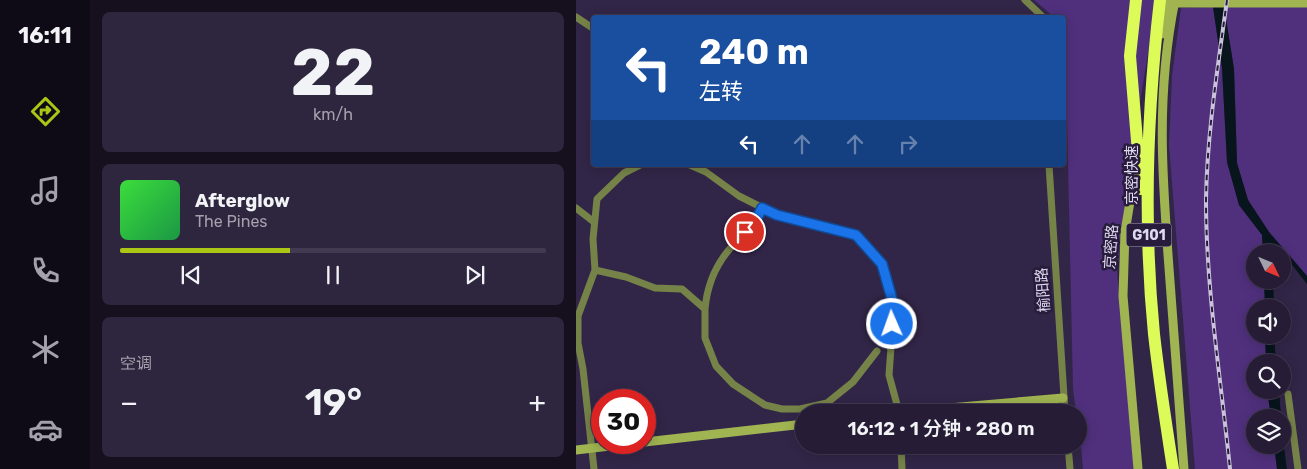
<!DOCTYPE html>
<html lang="zh">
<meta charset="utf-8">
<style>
:root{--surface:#261c36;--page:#2e253e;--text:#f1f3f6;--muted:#a4a1ad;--line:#423a51;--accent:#abc614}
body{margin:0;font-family:Rubik,"Noto Sans SC",sans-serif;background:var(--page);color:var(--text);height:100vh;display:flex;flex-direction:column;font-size:19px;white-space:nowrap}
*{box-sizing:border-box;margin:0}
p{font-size:16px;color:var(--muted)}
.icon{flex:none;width:28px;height:28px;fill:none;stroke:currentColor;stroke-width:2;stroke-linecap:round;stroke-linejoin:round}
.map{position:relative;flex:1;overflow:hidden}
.drawer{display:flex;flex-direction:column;gap:12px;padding:12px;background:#150f1e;width:486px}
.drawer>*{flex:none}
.banner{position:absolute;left:15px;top:15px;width:475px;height:152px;border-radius:5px;box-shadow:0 2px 12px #0003,0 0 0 1px var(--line);background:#1a4fa0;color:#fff;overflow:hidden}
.needle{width:32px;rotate:133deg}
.fabs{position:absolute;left:670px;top:244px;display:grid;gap:10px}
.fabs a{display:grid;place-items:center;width:45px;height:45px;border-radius:50%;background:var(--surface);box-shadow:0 2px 12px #0003,0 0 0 1px var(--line);font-size:25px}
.speed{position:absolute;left:15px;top:389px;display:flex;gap:10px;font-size:25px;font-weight:700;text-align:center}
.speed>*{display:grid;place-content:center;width:65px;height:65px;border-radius:50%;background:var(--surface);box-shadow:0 2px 12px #0003,0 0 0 1px var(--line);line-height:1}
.speed .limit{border:8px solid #d22;background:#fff;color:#111}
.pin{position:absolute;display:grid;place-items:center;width:42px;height:42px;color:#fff;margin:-21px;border:2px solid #fff;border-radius:50%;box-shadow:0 1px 5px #0007}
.me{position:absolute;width:55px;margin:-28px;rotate:358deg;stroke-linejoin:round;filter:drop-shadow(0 0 4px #0008)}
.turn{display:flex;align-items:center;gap:18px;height:105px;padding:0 25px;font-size:22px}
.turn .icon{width:65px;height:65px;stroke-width:2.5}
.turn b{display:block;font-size:35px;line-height:42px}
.lanes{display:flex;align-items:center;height:48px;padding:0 25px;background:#0003;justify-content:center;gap:25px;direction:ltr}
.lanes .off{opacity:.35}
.big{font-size:38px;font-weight:600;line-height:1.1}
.drawer .card{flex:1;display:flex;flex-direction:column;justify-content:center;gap:8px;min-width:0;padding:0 18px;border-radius:8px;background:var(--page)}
.drawer .dial{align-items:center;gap:0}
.dial b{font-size:65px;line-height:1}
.song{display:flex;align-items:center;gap:15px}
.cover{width:60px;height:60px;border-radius:8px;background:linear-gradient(135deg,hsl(120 70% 55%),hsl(140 70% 35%))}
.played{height:5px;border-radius:2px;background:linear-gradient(90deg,var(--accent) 40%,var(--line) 40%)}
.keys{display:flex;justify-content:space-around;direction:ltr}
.heat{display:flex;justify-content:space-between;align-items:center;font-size:28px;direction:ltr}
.trip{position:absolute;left:219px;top:404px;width:292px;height:50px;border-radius:25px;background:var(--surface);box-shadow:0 2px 12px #0003,0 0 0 1px var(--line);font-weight:600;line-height:50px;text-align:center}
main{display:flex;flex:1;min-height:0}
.tab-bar{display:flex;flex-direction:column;width:90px;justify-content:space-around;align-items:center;background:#0f0b16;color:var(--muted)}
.tab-bar .icon{width:35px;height:35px}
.tab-bar .selected{color:var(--accent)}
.tab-bar b{font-size:22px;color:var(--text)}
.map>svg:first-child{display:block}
.green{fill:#50307d}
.water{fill:#08151d}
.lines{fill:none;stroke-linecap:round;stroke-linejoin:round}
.street{stroke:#768348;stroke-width:7}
.secondary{stroke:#a0b451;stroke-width:9}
.rail-casing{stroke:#cac3db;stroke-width:4}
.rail{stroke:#281c3d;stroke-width:2;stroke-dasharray:5.5;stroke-linecap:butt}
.highway-bridge{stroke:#dcfb58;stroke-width:12}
.route-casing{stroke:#114b97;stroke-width:12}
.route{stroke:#1a73e8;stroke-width:9}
.labels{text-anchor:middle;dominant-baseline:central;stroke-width:5;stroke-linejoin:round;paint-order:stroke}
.shield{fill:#281c3d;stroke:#a8a0ba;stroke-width:1}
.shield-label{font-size:14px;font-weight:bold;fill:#dfd9ef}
.street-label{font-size:15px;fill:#dfd9ef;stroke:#281c3d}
</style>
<main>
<nav class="tab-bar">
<b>16:11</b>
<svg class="icon selected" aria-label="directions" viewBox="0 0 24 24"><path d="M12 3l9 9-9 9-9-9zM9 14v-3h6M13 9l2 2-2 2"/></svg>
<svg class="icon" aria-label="music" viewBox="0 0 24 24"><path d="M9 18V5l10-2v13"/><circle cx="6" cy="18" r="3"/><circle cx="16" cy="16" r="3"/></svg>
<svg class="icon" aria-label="phone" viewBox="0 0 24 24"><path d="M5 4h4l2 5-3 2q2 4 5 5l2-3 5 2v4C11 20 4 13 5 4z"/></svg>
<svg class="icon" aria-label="climate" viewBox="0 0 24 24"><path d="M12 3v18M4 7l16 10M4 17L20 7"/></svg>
<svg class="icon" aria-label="car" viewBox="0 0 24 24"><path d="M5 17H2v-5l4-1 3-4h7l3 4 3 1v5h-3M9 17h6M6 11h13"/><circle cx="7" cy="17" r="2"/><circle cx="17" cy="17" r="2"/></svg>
</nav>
<section class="drawer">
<div class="card dial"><b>22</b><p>km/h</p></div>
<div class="card">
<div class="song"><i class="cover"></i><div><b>Afterglow</b><p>The Pines</p></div></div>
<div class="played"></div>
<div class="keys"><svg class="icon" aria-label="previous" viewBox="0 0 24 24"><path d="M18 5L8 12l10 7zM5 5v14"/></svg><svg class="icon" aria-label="pause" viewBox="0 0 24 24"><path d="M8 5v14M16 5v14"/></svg><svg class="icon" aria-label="next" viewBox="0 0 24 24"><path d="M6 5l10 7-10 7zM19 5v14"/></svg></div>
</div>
<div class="card"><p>空调</p>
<div class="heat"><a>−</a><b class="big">19°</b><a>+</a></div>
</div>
</section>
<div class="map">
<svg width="731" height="469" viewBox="0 0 731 469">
<rect width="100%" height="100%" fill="#322648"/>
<path class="green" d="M458 0H581L557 143 541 270 558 469H507L502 412H500L497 388 489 27 488 18 478 17Z
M647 0H731V276L693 232 672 200 661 163 658 69Z
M637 7 646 68 651 162 663 205 686 235 687 252H679V280H688L689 307 679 308V335H689L690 362H679V390H691L695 417 679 418V445H698L701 469H619L593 145 596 76 605 8Z"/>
<path class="water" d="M636 0H647L658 69 661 163 672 200 693 232 731 276V284L706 252 696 244 693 248 694 252H687L686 235 663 205 651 162 646 68Z
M688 280H697L698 307H689Z
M689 335H698L700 362H690Z
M691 390H703L705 417H695Z
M706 433 711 469H701L698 445H706Z"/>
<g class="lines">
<path class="street" d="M449 0 468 18
M0 17 18 29
M114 165 130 172 163 196 201 215 280 235 306 264 318 306 313 375 323 412
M473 165 489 412
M0 208 18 222
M19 270 50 277 79 288 106 289 129 309V338L140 366 157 384 189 405 206 409H224L251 403 277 382 301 351
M129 309C131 287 138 268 152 251 164 236 178 225 186 208
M712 394 722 469
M325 445 326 469
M492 445 494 469
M18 469 7 369 2 343V316L19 270 17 239 21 199 48 173 64 165"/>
<path class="secondary" d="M599 0C580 93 586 175 593 268 598 335 603 402 608 469
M594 3H731
M586 34 592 0
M560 165 549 232 547 296 562 469
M327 412 487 398
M69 442 228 424
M0 450 68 442"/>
<defs>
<path id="rail" d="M651 0C642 66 631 133 630 200 630 290 645 380 654 469"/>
</defs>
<use href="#rail" class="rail-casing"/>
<use href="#rail" class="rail"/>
<path class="highway-bridge" d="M560 0 554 56 565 189
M584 0C571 111 567 223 578 334 583 379 590 424 597 469"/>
</g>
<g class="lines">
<defs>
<path id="route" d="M169 232 180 220 186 208 201 215 280 235 306 264 318 306 316 324"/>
</defs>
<use href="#route" class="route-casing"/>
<use href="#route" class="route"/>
</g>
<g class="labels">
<rect class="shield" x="550.5" y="223.5" width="45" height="23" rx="4"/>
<g class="shield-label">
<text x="573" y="235">G101</text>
</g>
<g class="street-label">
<text transform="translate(556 175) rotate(-90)">京密快速</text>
<text transform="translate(535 247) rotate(-86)">京密路</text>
<text transform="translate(467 290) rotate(-94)">榆阳路</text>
</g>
</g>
</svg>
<div class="fabs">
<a><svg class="needle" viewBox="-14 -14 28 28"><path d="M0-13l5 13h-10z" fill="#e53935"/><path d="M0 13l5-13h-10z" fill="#a4a1ad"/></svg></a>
<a><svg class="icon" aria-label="sound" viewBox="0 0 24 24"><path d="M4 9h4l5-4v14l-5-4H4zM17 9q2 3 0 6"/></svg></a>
<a><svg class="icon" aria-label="search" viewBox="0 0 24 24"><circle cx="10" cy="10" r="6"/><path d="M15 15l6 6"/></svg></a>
<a><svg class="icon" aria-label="layers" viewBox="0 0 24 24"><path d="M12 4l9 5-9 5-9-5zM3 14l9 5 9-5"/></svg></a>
</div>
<div class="speed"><div class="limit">30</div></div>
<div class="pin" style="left:169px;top:232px;background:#d93025"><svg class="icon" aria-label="arrive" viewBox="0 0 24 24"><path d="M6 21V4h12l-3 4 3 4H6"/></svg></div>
<svg class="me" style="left:316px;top:324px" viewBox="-20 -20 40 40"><circle r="17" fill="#1a73e8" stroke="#fff" stroke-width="3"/><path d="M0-11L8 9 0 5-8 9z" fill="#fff"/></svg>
<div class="trip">16:12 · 1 分钟 · 280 m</div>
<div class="banner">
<div class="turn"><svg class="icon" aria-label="left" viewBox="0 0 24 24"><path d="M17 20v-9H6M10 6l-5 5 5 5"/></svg><div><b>240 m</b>左转</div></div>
<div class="lanes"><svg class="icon" aria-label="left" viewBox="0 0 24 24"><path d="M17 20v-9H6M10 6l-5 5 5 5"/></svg><svg class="icon off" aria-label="ahead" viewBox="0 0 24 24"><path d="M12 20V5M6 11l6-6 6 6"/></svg><svg class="icon off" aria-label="ahead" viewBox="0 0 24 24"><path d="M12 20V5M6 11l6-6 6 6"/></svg><svg class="icon off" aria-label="right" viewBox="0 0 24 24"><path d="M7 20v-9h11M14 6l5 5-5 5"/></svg></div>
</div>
</div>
</main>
